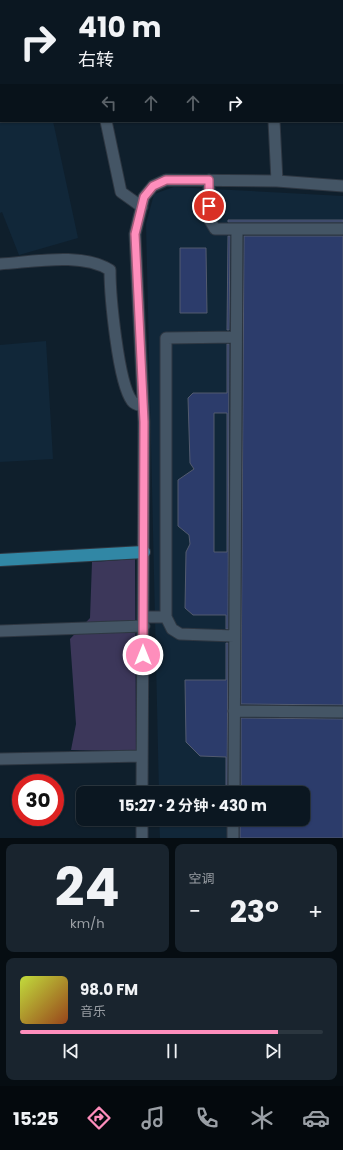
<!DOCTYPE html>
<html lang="zh">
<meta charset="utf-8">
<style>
:root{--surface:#0b1721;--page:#19242e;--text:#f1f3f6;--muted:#9a9fa5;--line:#2b363f;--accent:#fe8ebc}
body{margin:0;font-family:Poppins,"Noto Sans SC",sans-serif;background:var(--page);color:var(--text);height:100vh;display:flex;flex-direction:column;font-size:15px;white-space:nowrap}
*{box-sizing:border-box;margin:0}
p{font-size:13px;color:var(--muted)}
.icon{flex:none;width:22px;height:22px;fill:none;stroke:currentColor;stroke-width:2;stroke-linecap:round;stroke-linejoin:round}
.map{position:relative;height:838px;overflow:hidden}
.drawer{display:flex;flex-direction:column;gap:6px;padding:6px;background:#060d12;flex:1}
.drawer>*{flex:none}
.guide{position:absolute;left:0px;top:0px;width:343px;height:122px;box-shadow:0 1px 3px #0004,0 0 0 1px var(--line);background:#0b1721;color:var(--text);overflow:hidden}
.speed{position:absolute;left:12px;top:774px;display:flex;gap:8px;font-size:20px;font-weight:700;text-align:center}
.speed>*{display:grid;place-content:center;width:52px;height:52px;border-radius:50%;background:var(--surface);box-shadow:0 1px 3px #0004,0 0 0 1px var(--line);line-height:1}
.speed .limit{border:6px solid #d22;background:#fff;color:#111}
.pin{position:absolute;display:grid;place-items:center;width:34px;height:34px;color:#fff;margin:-17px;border:2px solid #fff;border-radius:50%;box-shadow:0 1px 4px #0007}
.me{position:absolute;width:44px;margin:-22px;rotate:0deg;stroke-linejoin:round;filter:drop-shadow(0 0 3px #0008)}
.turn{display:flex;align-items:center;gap:14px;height:84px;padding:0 12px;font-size:18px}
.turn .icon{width:52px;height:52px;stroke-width:2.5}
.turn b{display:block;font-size:28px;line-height:34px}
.lanes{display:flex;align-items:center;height:38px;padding:0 12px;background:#0003;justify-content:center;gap:20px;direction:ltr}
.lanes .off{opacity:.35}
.big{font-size:30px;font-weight:700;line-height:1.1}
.drawer .widget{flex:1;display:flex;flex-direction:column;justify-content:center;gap:6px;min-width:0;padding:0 14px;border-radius:8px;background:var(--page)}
.drawer .dial{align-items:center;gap:0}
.dial b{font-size:52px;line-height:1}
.song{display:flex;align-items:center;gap:12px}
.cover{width:48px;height:48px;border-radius:6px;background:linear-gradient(135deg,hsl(70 70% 55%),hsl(20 70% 35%))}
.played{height:4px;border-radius:2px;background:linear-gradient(90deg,var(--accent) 85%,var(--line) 85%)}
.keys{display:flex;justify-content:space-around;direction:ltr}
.heat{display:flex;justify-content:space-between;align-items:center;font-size:22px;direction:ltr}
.drawer .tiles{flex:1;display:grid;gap:6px;grid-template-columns:1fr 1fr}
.widget:last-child{grid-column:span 2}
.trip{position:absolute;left:76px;top:786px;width:234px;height:40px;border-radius:8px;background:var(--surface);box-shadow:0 1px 3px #0004,0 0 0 1px var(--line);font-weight:700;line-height:40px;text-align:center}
.dock{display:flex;height:64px;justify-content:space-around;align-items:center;background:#04090d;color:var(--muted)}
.dock .icon{width:28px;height:28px}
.dock .active{color:var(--accent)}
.dock b{font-size:18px;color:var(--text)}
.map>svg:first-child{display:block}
.built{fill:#112739}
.green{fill:#3c375a}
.building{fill:#2c3c6b;stroke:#535b6f;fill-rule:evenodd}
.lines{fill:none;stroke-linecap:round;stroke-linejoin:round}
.minor-casing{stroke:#2e3742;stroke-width:13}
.major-casing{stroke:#2e3742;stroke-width:14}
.minor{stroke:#445565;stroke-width:11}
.major{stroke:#3187a5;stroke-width:12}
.route-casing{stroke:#a55c7a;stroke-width:10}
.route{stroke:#fe8ebc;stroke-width:7}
</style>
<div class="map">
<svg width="343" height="838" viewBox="0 0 343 838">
<rect width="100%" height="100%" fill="#0f1f2c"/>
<path class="built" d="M0 101 1 121H53L78 238 19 255 2 212 0 213Z
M174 187 343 196V838H160L159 819H303V793H159L146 224 154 194Z
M46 341 53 459 0 462V345Z"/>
<path class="green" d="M135 559 136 751 71 750 76 724 70 639 90 618 92 562Z"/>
<path class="building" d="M228 220H343V222H228Z
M228 236H230L229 330H227Z
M244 236H343V705L241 704Z
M180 248H206L207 313H180Z
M227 344H229L228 629H226V615H193L185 608 186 552 190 544 189 535 178 526V480L194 469 190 463 188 398 193 393H227ZM214 413H227V552H214Z
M226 643H228L227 793H226V757L200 756 186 742 185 680H226Z
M241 718 343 719V838H240V819H303V793H241Z"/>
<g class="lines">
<defs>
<path id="minor" d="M81 0 82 1
M267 1V0
M106 121 121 192 142 207
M209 180V219L215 229H237L234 793
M277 181 343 186
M237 229H343
M0 264C33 262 81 252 110 270 110 295 118 383 132 401 135 405 139 405 143 406
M144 617H166
M0 631 144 626
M234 636 180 634 172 629 166 617V338L236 337
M234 711 343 712
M0 759 142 756
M142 793 144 422 135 234 144 197 153 186 166 180 277 181 274 121
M142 838V819
M233 838V819"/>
<path id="major" d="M0 560 144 552"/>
</defs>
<use href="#minor" class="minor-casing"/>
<use href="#major" class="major-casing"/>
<use href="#minor" class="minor"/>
<use href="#major" class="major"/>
</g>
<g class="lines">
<defs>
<path id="route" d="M143 655 144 422 135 234 144 197 153 186 166 180H209V206"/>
</defs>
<use href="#route" class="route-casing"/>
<use href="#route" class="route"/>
</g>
</svg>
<div class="speed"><div class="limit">30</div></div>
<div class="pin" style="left:209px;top:206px;background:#d93025"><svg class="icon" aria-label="arrive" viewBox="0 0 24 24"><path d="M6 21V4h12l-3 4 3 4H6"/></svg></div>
<svg class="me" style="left:143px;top:655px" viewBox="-20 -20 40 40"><circle r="17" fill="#fe8ebc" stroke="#fff" stroke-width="3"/><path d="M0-11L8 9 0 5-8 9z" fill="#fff"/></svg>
<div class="trip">15:27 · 2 分钟 · 430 m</div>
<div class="guide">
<div class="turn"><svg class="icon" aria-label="right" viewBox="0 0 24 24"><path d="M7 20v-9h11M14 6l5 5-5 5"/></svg><div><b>410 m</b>右转</div></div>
<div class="lanes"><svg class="icon off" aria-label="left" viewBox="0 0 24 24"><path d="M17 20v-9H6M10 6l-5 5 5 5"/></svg><svg class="icon off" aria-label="ahead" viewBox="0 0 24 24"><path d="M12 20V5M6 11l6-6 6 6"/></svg><svg class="icon off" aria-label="ahead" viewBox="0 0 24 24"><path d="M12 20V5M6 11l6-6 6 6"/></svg><svg class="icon" aria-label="right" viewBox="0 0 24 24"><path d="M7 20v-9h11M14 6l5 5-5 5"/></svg></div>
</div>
</div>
<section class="drawer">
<div class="tiles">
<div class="widget dial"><b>24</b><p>km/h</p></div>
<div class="widget"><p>空调</p>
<div class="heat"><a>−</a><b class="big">23°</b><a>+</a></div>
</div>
<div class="widget">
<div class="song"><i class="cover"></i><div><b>98.0 FM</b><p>音乐</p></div></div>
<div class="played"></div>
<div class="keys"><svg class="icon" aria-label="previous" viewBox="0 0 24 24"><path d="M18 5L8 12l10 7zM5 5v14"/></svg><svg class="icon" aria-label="pause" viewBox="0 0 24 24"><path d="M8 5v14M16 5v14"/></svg><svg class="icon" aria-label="next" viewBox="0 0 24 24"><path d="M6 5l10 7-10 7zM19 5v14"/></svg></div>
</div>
</div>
</section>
<nav class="dock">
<b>15:25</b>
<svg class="icon active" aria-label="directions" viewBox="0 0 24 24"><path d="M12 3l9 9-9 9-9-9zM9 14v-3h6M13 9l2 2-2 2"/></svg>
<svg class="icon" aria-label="music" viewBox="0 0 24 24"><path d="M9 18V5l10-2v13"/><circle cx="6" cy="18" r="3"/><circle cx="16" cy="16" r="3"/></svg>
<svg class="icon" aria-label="phone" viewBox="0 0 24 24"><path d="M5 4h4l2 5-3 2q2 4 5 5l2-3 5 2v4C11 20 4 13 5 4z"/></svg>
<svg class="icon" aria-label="climate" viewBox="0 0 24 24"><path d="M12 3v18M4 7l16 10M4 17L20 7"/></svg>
<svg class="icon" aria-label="car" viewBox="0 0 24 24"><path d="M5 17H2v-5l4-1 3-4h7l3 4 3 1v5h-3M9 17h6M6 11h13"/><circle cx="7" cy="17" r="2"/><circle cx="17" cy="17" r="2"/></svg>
</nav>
